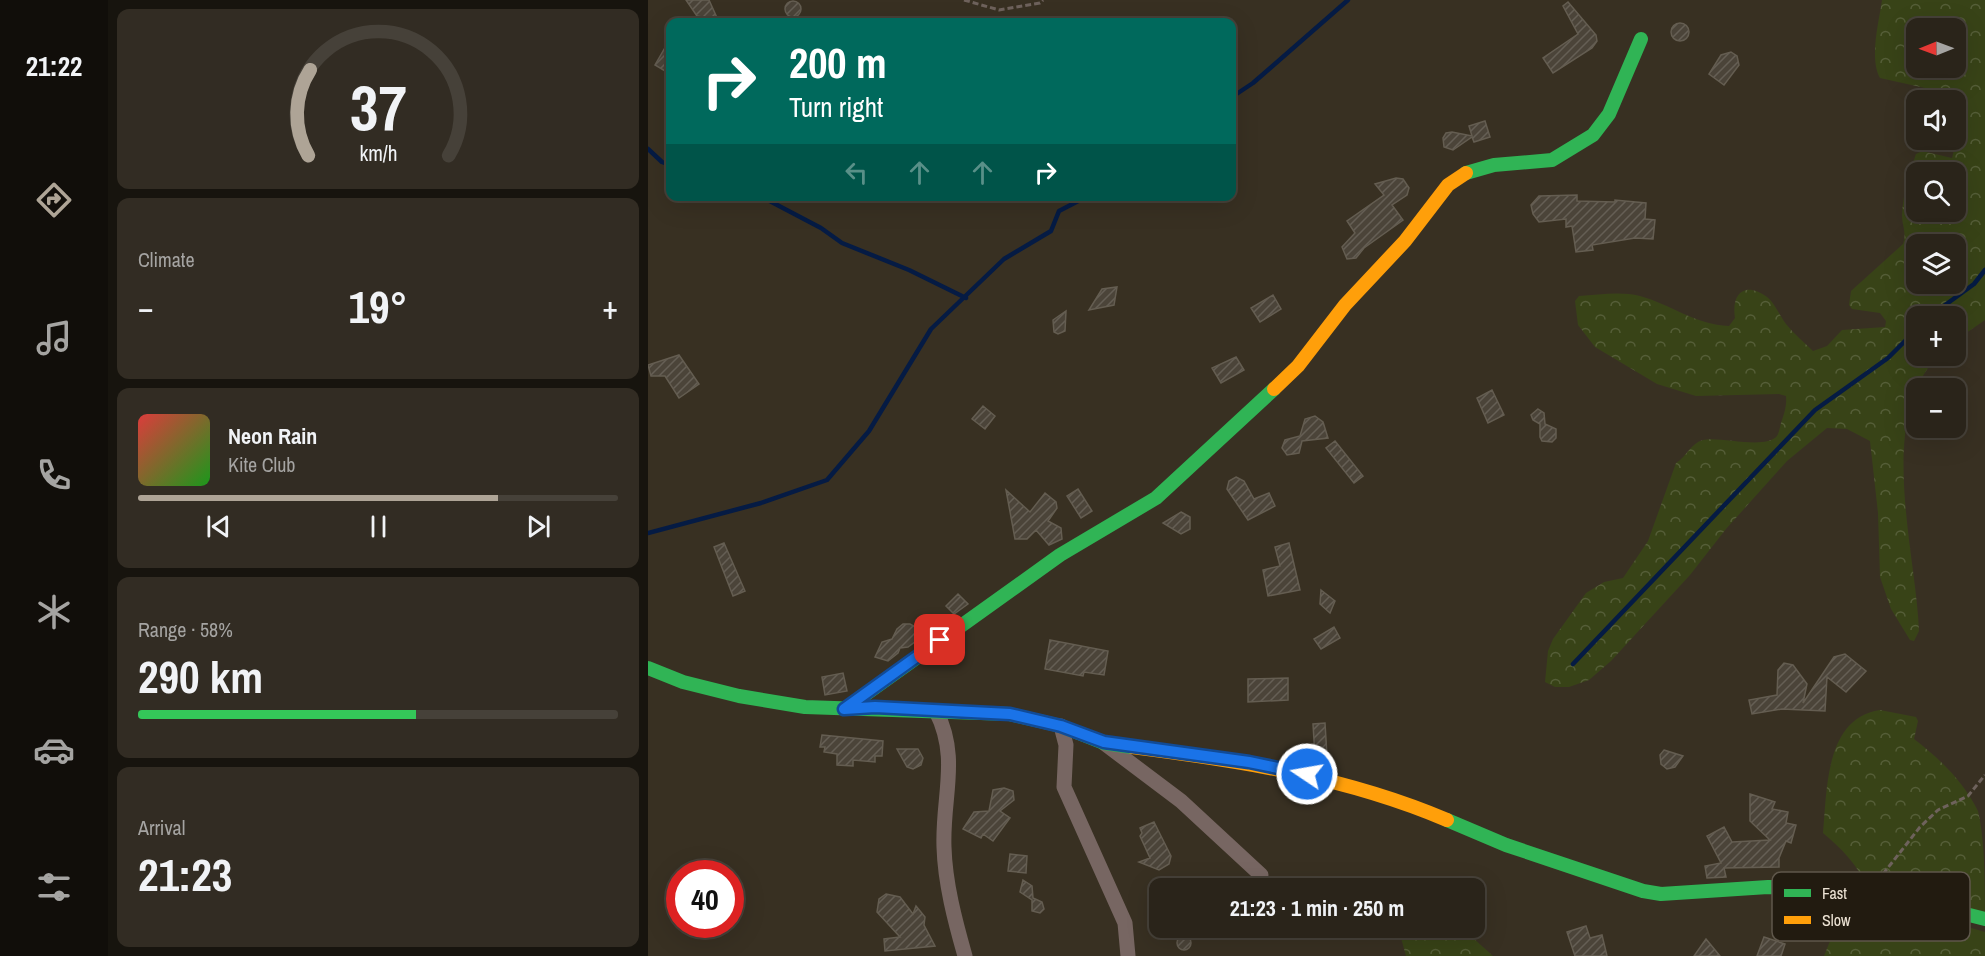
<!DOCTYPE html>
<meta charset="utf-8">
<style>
:root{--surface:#2a241a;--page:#322c23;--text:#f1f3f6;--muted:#a5a4a2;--line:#464139;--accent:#aea496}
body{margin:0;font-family:"Archivo Narrow",sans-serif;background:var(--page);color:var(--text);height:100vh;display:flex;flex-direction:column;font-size:22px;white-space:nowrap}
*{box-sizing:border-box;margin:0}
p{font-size:20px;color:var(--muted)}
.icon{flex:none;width:33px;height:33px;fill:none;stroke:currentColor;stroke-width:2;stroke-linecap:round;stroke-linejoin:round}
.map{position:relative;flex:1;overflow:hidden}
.panel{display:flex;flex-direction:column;gap:9px;padding:9px;background:#17140e;width:540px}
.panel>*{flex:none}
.banner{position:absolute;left:18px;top:18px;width:570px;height:183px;border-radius:12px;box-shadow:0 6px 24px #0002,0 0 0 2px var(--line);background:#00695c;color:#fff;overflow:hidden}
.needle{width:39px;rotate:269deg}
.buttons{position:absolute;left:1258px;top:18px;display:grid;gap:12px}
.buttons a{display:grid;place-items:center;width:60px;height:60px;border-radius:12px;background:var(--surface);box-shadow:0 6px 24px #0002,0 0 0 2px var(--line);font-size:30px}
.speed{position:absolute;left:18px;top:860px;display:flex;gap:12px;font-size:30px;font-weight:700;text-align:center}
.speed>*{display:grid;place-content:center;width:78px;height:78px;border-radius:50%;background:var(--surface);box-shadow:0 6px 24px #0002,0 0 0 2px var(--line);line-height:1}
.speed .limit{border:9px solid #d22;background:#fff;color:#111}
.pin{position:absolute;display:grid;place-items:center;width:51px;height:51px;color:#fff;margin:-26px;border-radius:12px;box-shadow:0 3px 9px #0006}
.me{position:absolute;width:66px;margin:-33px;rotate:282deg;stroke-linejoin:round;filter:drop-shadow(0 0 4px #0008)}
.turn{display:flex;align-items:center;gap:21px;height:126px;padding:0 24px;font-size:27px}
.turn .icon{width:78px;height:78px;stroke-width:2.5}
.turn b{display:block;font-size:42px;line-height:51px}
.lanes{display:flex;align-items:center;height:57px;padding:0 24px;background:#0003;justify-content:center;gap:30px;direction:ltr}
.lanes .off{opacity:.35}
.big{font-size:45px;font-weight:700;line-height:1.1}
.panel .widget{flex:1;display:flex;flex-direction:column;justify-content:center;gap:9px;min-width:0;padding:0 21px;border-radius:12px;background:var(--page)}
.panel .dial{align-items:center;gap:0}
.dial svg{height:156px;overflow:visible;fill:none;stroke:var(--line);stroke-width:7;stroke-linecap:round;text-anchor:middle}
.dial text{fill:var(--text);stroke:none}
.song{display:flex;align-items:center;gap:18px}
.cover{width:72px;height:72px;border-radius:9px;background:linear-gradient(135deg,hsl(0 70% 55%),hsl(120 70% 35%))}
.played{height:6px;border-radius:3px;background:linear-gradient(90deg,var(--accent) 75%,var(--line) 75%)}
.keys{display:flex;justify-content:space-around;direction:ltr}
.heat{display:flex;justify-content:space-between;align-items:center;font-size:33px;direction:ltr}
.charge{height:9px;border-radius:4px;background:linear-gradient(90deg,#34c759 58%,var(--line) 0)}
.trip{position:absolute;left:501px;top:878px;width:336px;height:60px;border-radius:12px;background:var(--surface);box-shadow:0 6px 24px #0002,0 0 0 2px var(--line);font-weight:700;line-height:60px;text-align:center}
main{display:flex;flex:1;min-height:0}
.menu{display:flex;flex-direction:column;width:108px;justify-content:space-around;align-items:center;background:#110e0a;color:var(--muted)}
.menu .icon{width:42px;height:42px}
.menu .selected{color:var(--accent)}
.menu b{font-size:27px;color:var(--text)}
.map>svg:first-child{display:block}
.forest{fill:url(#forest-crowns);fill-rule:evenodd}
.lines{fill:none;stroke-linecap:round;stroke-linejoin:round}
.stream{stroke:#051b44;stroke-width:4.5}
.building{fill:url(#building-hatch);stroke:#645d51;stroke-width:1.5}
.path{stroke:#6e625c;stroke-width:3;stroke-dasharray:6 3;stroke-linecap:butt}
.street{stroke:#776662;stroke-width:15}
.fast{stroke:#30b455;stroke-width:14}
.slow{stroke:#ff9f0a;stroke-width:14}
.route-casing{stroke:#114b97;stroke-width:15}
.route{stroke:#1a73e8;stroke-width:10}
.key{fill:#221b10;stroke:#5f574b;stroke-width:1.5}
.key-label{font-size:16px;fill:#ede3d4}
</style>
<main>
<nav class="menu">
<b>21:22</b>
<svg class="icon selected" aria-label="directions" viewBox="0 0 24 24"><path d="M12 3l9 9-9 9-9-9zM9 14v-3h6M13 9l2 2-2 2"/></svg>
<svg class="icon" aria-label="music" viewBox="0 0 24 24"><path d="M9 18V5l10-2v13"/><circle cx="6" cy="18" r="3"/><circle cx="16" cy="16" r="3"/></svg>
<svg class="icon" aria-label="phone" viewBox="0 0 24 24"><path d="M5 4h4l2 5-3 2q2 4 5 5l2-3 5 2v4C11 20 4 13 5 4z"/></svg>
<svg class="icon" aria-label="climate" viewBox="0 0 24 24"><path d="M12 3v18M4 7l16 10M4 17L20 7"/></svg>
<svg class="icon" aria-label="car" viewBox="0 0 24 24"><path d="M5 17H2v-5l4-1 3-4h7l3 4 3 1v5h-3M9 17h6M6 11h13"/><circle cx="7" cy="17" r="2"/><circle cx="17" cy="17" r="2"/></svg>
<svg class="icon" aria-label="filters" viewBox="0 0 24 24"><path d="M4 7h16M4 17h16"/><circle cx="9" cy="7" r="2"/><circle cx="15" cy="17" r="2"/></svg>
</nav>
<section class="panel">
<div class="widget dial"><svg viewBox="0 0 100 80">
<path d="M14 69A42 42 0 1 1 86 69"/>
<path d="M14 69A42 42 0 0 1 15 25" stroke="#aea496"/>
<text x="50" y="56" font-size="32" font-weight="700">37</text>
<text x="50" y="72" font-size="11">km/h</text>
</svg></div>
<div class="widget"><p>Climate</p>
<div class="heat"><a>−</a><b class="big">19°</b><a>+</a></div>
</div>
<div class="widget">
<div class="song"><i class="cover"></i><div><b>Neon Rain</b><p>Kite Club</p></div></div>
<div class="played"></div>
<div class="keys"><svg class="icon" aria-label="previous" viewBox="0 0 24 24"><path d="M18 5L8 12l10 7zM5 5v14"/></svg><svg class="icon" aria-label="pause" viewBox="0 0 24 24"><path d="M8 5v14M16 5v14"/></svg><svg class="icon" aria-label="next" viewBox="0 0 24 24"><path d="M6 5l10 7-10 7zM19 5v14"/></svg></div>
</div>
<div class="widget"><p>Range · 58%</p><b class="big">290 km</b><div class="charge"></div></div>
<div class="widget"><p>Arrival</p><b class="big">21:23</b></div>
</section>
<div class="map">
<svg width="1337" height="956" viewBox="0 0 1337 956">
<defs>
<pattern id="forest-crowns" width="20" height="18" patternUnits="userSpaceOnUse" patternTransform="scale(1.5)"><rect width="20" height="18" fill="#384317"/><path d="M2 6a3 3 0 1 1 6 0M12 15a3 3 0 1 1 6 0" fill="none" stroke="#555e38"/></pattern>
<pattern id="building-hatch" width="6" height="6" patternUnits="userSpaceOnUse" patternTransform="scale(1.5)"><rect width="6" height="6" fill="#4b4439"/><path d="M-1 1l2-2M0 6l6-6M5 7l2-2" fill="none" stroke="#655f55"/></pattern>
</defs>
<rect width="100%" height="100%" fill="#383022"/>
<path class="forest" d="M1234 0H1337V320L1308 340V316H1269V356H1290C1228 419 1268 551 1271 631L1266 641 1262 640 1243 609 1232 577 1230 513 1222 441 1199 429 1179 428 1139 461 1078 529 1042 575 963 661 941 680 921 687H907L897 682 900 651 905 639 938 593 956 582 975 578 1000 541 1028 463C1039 456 1043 443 1055 440 1072 436 1117 450 1129 436 1131 433 1132 427 1133 423 1136 414 1139 406 1138 396L1131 394 1048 396 1009 384 947 347 930 325 927 301 931 296C951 295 972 291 992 296 1022 304 1048 325 1081 326L1087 318C1083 293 1097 281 1119 297 1126 302 1132 316 1138 324 1146 334 1156 342 1165 351L1179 346 1194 330 1237 327 1238 321 1232 313 1204 309 1201 305 1203 291 1255 244C1259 233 1254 226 1254 215 1255 194 1261 174 1268 154L1274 151 1304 158 1315 114 1311 99 1295 92 1232 78C1221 58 1231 22 1234 0ZM1269 28H1308V68H1269ZM1269 172H1308V212H1269ZM1269 244H1308V284H1269Z
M1232 710 1268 717 1270 721 1266 739C1291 758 1316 782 1330 811 1337 841 1337 884 1337 917L1219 887C1209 864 1194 849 1175 833 1179 790 1177 718 1232 710Z
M1209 895 1337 932V956H1176L1198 901Z
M750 927H819L824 937 845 956H758Z"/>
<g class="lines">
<path class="stream" d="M584 97 605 83 700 0
M0 149 14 162 22 165
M112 196 173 228 194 243 261 270 318 298
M1282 316 1326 284 1337 270
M0 533 113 503 179 480 221 431 283 329 356 259 403 231 411 211 440 196
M925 664 1167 410 1240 358 1269 329"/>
</g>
<path class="building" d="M38 0H61L70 20 49 16Z
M137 9a8 8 0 1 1 16 0a8 8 0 1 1-16 0Z
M920 2 948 35 949 41 944 48 905 73 895 58 930 34 915 6Z
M1023 32a9 9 0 1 1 18 0a9 9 0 1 1-18 0Z
M22 39V74L7 65Z
M1083 52 1089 56 1091 65 1076 85 1061 74 1073 55Z
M837 121 842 137 826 142 824 137 805 150 796 147 795 138 798 133 804 132 824 136 821 126Z
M748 178 755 179 761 188 759 195 744 205 755 220 716 248 708 258 699 259 694 247 707 233 699 221 736 195 727 184Z
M929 195V201L967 202V200L998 203 997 219 1007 220 1005 239 987 238 944 245 945 250 928 252 924 226 918 227V219L891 222 885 214 883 205 891 196Z
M469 287 466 305 441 310 454 289Z
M625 295 633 309 612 322 603 308Z
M418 311 417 331 410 334 406 332 405 320Z
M31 355 51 384 31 398 17 376H3L0 365Z
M588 357 596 370 573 383 564 368Z
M844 390 856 415 840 423 829 398Z
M335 406 347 416 337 429 324 419Z
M890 409 896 413 897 424 908 429V438L904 442 894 441 892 437V424L885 420 883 415Z
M667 416 675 422 680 438 654 441 651 453 639 455 634 448 637 440 652 436 657 419Z
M687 441 715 476 706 483 678 448Z
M588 477 596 481 606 499 621 493 627 506 600 520 579 489 581 481Z
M430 489 444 511 433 518 419 496Z
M358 490 382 512 397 493 408 502 409 508 400 521 413 528 414 539 401 545 388 530 379 539H367Z
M533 512 542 517V529L533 534 515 523Z
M76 543 97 591 85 596 66 547Z
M641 543 652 590 620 596 615 570 632 566 627 547Z
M673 590 687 601 682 613 672 604Z
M310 594 320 604 306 614 298 606Z
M255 624H262L279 633 260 647 252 648 250 653 240 661 227 657 234 642 244 639 249 629Z
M686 627 692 638 673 649 666 639Z
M402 640 460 651 456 675 436 672 435 676 397 669Z
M1197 654 1218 671 1198 692 1179 677 1177 711 1134 709 1104 714 1101 700 1129 695 1130 670 1136 663 1145 665 1159 684 1155 703 1186 657Z
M195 673 199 691 177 695 174 677Z
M640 678V700L600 702V679Z
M677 723 679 756 667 757 665 724Z
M174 735 235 741 234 756H227V762L205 760V766L189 765V754L176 752 177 747H172Z
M249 749H270L275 758 273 765 265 769 259 767Z
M1016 750 1035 756 1027 767 1019 769 1013 764 1012 755Z
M356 788 365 791 366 800 352 811 362 818 345 841 335 834 333 838 315 829 326 812 341 811 345 790Z
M1102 794 1127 802 1124 809 1140 812 1138 823 1148 825 1143 843 1138 841 1131 858V867L1076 868 1078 877 1059 878 1057 866 1073 863 1059 836 1076 827 1084 842 1122 840 1102 821Z
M506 822 523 856 521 864 511 870 491 862 502 858 492 836 494 833 492 828Z
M362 854 379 856 378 873 360 871Z
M375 880 384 886 385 898 394 902 396 909 392 913 384 911V900L372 892Z
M238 894 252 897 265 914 268 906 277 917 276 925 287 946 237 951 236 939 252 937 229 912 231 899Z
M938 926 942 938 954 935 959 956H927L919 932Z
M529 943a7 7 0 1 1 14 0a7 7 0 1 1-14 0Z
M1116 937 1137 944 1133 956H1109Z
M1058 939 1072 956H1046Z"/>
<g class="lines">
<path class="path" d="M316 0 351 10 392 3 395 0
M1235 874 1272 827 1290 810 1320 796 1337 775"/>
<path class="street" d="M288 711C312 758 294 797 296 847 297 883 307 921 317 956
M413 726 418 745 416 787 477 923 480 956
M456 743 533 801 613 875"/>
<path class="fast" d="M818 173 846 165 904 160 945 135 961 114 993 39
M0 668 35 682 91 696 157 707 361 714 413 726 456 743 484 747
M197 709 412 555 508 498 626 389
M799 820 858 845 995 891 1013 894 1120 887 1223 890 1337 919"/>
<path class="slow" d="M626 389 650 366 697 305 757 241 800 185 818 173
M484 747C593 761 698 777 799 820"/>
</g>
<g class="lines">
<defs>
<path id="route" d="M292 640 196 709 227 707 362 714 413 726 456 742 601 762 659 774"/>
</defs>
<use href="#route" class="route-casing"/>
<use href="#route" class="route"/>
</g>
<rect x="1124" y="872" width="198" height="69" rx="9" class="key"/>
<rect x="1136" y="889" width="27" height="8" fill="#30b455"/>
<rect x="1136" y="916" width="27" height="8" fill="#ff9f0a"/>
<g class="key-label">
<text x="1174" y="899">Fast</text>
<text x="1174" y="926">Slow</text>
</g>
</svg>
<div class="buttons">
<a><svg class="needle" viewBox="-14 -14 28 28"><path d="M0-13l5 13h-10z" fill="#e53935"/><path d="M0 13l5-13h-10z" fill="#a5a4a2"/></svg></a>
<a><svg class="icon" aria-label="sound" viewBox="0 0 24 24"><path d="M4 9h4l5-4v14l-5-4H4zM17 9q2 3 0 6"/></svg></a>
<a><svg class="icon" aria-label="search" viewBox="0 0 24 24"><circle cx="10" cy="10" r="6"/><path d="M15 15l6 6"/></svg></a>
<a><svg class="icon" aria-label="layers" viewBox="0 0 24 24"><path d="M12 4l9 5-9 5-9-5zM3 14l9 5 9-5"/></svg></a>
<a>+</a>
<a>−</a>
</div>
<div class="speed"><div class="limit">40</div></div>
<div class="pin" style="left:292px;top:640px;background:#d93025"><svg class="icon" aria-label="arrive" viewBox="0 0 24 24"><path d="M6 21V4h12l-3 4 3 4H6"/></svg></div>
<svg class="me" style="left:659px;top:774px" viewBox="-20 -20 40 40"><circle r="17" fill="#1a73e8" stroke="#fff" stroke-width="3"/><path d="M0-11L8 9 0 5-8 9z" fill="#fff"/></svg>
<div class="trip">21:23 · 1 min · 250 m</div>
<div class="banner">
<div class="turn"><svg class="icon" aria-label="right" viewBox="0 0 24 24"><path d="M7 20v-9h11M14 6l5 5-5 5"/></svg><div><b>200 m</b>Turn right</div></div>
<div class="lanes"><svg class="icon off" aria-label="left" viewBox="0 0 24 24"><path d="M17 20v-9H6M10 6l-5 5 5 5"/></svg><svg class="icon off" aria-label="ahead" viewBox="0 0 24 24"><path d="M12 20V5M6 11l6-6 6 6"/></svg><svg class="icon off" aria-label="ahead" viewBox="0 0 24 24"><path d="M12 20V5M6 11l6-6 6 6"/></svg><svg class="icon" aria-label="right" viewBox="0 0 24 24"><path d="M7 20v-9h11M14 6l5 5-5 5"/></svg></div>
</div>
</div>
</main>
